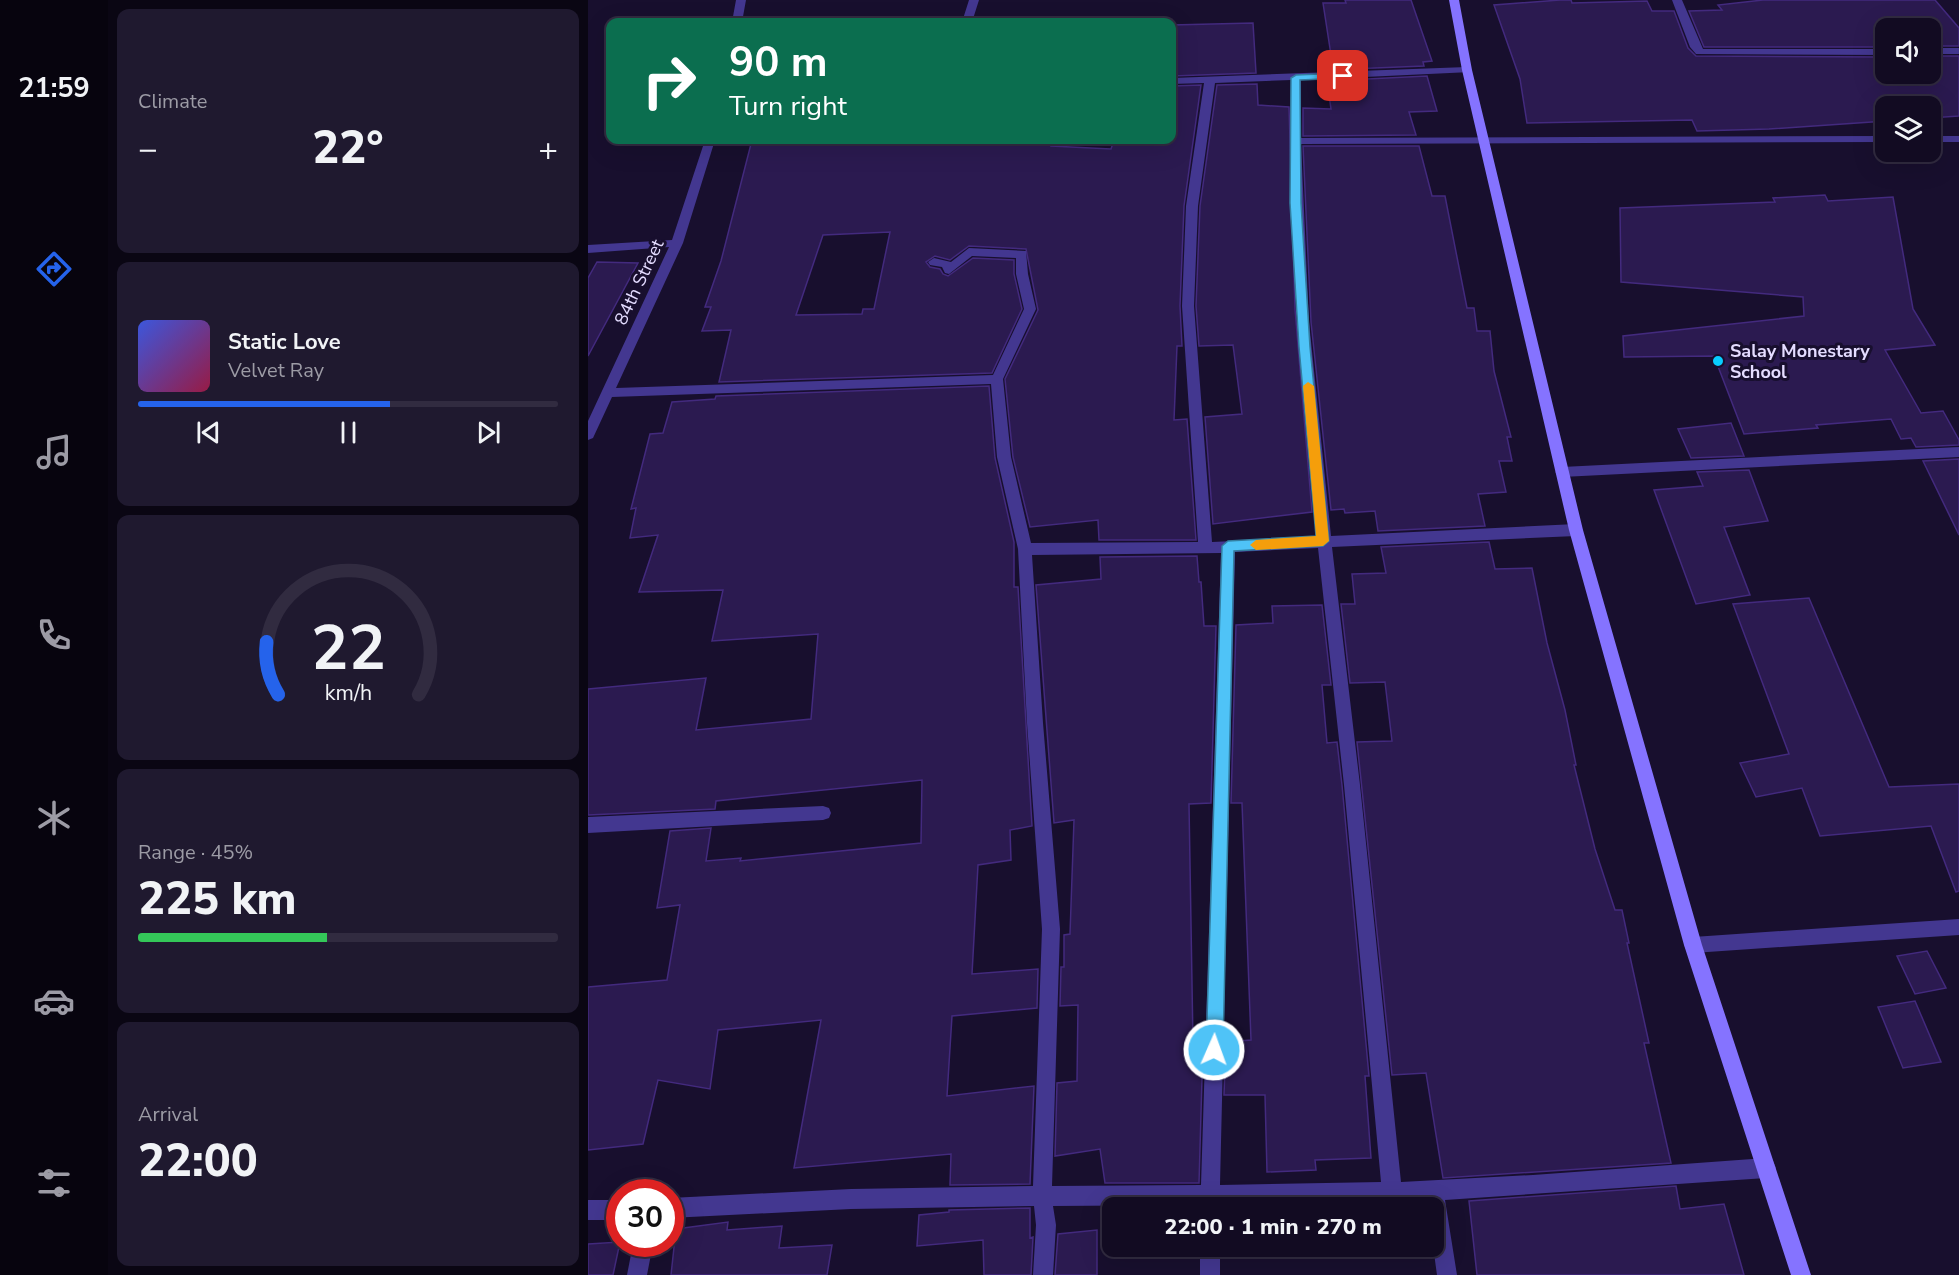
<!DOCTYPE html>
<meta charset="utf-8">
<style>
:root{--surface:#120b22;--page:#1f192f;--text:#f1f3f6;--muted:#9c9ba5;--line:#312b40;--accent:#2563eb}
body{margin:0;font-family:"Nunito Sans",sans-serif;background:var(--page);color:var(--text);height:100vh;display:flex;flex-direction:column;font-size:22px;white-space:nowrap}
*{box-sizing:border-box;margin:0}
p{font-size:20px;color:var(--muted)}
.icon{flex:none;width:33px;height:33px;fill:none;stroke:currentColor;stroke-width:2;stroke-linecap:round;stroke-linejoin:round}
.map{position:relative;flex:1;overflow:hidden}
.drawer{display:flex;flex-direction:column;gap:9px;padding:9px;background:#0a0613;width:480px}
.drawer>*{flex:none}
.banner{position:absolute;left:18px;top:18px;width:570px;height:126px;border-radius:12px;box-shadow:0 6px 24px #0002,0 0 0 2px var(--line);background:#0b6e4f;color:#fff;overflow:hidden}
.tools{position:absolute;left:1287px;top:18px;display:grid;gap:12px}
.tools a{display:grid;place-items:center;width:66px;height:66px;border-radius:12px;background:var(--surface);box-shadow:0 6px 24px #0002,0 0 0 2px var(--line);font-size:30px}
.speed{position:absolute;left:18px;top:1179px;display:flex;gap:12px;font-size:30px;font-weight:700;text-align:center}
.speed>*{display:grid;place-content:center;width:78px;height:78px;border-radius:50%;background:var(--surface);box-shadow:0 6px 24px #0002,0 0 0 2px var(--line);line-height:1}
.speed .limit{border:9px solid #d22;background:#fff;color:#111}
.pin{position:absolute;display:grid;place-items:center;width:51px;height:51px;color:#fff;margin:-26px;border-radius:12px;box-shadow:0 3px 9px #0006}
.me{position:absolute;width:66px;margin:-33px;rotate:2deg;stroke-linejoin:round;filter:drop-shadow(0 0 4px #0008)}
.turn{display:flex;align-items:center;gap:21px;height:126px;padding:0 24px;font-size:27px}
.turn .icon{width:78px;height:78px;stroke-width:2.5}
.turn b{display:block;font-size:42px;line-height:51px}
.big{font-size:45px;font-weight:800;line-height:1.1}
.drawer .card{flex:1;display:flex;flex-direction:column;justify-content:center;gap:9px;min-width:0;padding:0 21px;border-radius:12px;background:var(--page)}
.drawer .dial{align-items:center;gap:0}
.dial svg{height:156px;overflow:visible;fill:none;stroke:var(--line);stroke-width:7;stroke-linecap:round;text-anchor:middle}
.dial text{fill:var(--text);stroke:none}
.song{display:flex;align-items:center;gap:18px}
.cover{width:72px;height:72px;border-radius:9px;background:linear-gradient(135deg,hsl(230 70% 55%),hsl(340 70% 35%))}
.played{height:6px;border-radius:3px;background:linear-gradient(90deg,var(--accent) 60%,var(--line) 60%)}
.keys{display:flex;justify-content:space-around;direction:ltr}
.heat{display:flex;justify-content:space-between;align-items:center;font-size:33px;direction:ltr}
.charge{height:9px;border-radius:4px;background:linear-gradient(90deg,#34c759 45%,var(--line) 0)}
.trip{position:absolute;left:514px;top:1197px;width:342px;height:60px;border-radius:12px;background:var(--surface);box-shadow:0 6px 24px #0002,0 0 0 2px var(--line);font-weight:800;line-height:60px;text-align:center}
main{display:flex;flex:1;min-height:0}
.tabs{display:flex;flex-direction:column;width:108px;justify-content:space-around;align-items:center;background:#07040e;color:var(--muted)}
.tabs .icon{width:42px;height:42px}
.tabs .on{color:var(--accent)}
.tabs b{font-size:27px;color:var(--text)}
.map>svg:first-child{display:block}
.building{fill:#2b1a50;stroke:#432a7e;stroke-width:1.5;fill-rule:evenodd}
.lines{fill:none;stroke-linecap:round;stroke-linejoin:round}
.lane{fill:#433790;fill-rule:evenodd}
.street{fill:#433790;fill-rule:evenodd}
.secondary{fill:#8573ff;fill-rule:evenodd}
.route{fill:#4fc3f7;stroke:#337fa1;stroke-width:1.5}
.slow{fill:#f59e0b}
.poi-dot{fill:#08cdff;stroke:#180f2e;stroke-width:2}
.labels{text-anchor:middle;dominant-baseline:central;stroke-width:6;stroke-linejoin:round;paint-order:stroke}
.street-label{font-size:18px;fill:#e4dcff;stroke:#180f2e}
.poi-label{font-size:18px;font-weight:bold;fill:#e4dcff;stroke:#180f2e;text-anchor:start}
</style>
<main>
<nav class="tabs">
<b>21:59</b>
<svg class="icon on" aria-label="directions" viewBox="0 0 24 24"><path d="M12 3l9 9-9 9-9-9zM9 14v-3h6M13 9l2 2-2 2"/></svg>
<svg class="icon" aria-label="music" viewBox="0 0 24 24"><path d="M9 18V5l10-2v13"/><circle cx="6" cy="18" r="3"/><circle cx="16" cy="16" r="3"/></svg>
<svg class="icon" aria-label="phone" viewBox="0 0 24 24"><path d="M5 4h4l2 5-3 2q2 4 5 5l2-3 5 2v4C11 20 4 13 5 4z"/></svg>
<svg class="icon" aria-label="climate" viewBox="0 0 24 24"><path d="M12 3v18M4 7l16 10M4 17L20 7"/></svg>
<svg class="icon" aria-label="car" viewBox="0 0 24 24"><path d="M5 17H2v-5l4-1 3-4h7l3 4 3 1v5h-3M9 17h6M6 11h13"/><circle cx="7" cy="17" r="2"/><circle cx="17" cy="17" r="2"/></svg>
<svg class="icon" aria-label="filters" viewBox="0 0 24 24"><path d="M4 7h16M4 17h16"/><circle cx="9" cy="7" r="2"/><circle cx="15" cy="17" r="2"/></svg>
</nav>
<section class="drawer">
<div class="card"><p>Climate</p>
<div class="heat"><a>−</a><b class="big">22°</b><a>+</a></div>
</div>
<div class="card">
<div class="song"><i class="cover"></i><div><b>Static Love</b><p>Velvet Ray</p></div></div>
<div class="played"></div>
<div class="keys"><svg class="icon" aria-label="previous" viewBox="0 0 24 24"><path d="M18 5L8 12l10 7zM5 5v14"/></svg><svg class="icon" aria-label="pause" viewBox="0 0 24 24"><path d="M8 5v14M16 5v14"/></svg><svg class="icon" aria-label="next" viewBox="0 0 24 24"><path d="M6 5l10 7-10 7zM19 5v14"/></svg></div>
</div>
<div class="card dial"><svg viewBox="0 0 100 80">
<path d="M14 69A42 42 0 1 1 86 69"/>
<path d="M14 69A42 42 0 0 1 8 42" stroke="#2563eb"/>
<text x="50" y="56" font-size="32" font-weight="700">22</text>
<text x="50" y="72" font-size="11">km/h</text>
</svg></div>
<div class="card"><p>Range · 45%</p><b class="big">225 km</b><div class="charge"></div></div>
<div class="card"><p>Arrival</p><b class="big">22:00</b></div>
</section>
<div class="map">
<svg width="1371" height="1275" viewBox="0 0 1371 1275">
<rect width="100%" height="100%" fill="#180f2e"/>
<path class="building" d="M757 0H823L844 61 835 62 836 66 737 70 735 55H743L735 3H758Z
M972 0H983L984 3 1059 1 1064 11H1086L1100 48 1108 56 1298 57V74H1342V56H1371V116L1342 118V106H1298V121L1181 129 1109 131 1104 120 939 123 932 79 906 5Z
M1175 0H1347L1371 28V46H1342V28H1298V47H1116L1101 11 1134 10 1130 5Z
M665 23 668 73 584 76V25Z
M839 76 849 111 821 112 828 135 715 136V108L743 109 739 81Z
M669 84 670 105 701 107 707 309 724 512 625 524 617 417 654 414 645 345 611 346 608 306 612 206 629 85Z
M613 85 596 206 592 306 594 346H589L586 420 599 419 608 540H511L510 520 442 527 425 457 417 379 450 310 438 249 381 246 362 260 347 256 338 262 342 267 352 269 355 274 360 276 385 258 426 260V274L434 309 404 373 131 382 143 330 114 331 123 307H117L133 261 164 140H464L463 146 523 149 526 140H584V86ZM302 232 286 309H275L274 314 208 315 235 235Z
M715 146H831L844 196H857L879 308H886L889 331H902L906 371 923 437H919L924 461H911L918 492 890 494 897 526 790 531 787 511 757 513 756 509 743 510 723 322Z
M1237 195 1240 201 1305 197 1325 309 1347 345 1297 350 1333 413 1355 411 1371 440V445L1328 447 1323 438 1313 439 1303 419 1228 425 1230 428 1156 434 1126 356 1036 357 1035 336 1216 316 1215 297 1033 282 1032 208 1187 202 1185 198Z
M9 262 50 263 0 356V278Z
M401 386 407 458 426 542V587H430L444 826 422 830 423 860 390 865 384 974 450 969 449 1008 364 1016 359 1096 446 1086 442 1184 362 1185 363 1154 206 1168 233 1020 130 1030 122 1089 70 1080 55 1144 0 1150V987L79 980 92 905 69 908 82 831 123 828 118 861 153 858 152 861 333 843 334 780 128 801 127 809 0 815V689L118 678 108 730 223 719 230 634 124 641 135 590 51 592 70 535 42 538 48 508 43 509 62 434 75 433 84 402 127 399 128 396Z
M1143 423 1156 456 1103 458 1090 429Z
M1371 459V535L1335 461Z
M1161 470 1180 521 1136 527 1162 595 1108 604 1066 490 1115 486 1109 472Z
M901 542 907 569 944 568 959 643 977 710 988 765H986L1007 849 1027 910H1034L1041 943H1039L1061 1043H1056L1083 1163 855 1178 838 1073 804 1075 769 742 804 741 797 682 762 683 753 604H767L764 574 798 573 793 547Z
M609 556 611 582H613L616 626H628L623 803 601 804 605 1043H615L611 1183H517L512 1149 467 1156 469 1083 489 1081 490 1005 472 1006 473 967H476V935L482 934 486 820 466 823 448 585 513 579 512 557Z
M1221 598 1301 787 1371 784V891L1368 892 1343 826 1232 836 1214 788 1168 797 1152 763 1201 754 1145 604Z
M734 605 743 685H734L739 743 749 742 754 785 781 1076H777L783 1158 727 1160 728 1170 679 1172 677 1095H636L638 1042 663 1040 654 803H643L648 625 685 623 684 606Z
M1339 951 1358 988 1327 994 1309 956Z
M1327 1001 1353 1062 1315 1068 1290 1007Z
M1088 1186 1092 1209 1136 1204 1156 1275H889L881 1201Z
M442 1208V1238L445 1237 443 1275H396L395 1240 329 1246 331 1215 361 1212V1210Z
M140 1222 139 1230 194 1226 191 1248 244 1245 239 1275H83L88 1229Z
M509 1230V1275H467L470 1234Z
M32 1242 25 1275H0V1244Z"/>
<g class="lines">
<path class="lane" d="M235 806 241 808 243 813 241 818 235 820 0 833V817Z"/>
<path class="street" d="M148 0H158L154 22H144Z
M381 0H391L384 22H374Z
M1084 0H1094L1115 49H1298V55L1108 54 1102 47Z
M1342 48H1371V54H1342Z
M879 67 884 70 883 72 713 80V138L1298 136V142L713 144 721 322 743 536 988 524 995 530 988 536 744 547 772 785 813 1182 945 1175 1178 1158 1185 1161 1188 1168 1185 1175 1178 1178 857 1200 869 1275H849L845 1246 846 1208H839L838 1201 632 1204V1208H612V1205L465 1206 468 1225 465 1275H445L448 1225 446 1206 263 1209 82 1218V1198L263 1189 445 1186 454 929 439 723 430 549 409 457 403 384 24 397 5 438 0 440V421L81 247 0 253V245L84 240 117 140H127L95 243 28 388 405 375 436 309 428 274V258L384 256 361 274 357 273 354 267 342 265 340 262 346 258 363 262 381 248 438 251 440 274 448 309 415 379 423 457 443 543 610 542 594 306 598 206 616 83 584 84V78ZM703 80C701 232 712 385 729 537L624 542 606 306 610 206 627 83ZM730 548 756 785 793 1182 632 1185 647 552ZM633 553 613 1185 464 1186 472 929 455 723 444 555Z
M1342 136H1371V142H1342Z
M1371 447V457L974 477 967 472 974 467Z
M1371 919V935L1105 953 1099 951 1096 945 1099 939 1105 937Z
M0 1200H32V1220H0Z
M45 1244H65L59 1275H39Z
M612 1246H632V1275H612Z"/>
<path class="secondary" d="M861 0H871L884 70 995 530 1114 945 1223 1275H1203L1096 945 981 530 874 70Z"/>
</g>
<path class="route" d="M755 73 759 74V78L712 80 713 203 722 347 741 541 735 546 646 551 635 1050 632 1056 626 1059 620 1056 618 1050 634 546 640 541 728 536 711 347 702 203 703 78 708 75Z"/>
<path class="slow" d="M720 382 726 386 741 541 735 546 668 550 662 545 668 540 728 536 715 386Z"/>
<circle class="poi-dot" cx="1130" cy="361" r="6"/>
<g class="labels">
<g class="street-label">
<text transform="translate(51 282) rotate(-65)">84th Street</text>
</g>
<g class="poi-label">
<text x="1142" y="351">Salay Monestary<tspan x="1142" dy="21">School</tspan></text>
</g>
</g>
</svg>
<div class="tools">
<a><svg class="icon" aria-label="sound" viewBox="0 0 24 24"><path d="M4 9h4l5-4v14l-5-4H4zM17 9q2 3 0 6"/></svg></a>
<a><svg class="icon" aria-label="layers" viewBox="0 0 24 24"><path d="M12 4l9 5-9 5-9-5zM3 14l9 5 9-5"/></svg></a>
</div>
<div class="speed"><div class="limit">30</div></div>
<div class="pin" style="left:755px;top:76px;background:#d93025"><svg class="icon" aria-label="arrive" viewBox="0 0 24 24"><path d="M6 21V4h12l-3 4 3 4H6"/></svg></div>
<svg class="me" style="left:626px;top:1050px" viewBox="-20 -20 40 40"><circle r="17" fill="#4fc3f7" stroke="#fff" stroke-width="3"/><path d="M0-11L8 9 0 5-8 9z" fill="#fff"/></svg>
<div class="trip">22:00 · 1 min · 270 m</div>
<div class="banner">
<div class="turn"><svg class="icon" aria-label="right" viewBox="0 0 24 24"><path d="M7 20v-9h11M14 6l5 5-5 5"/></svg><div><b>90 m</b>Turn right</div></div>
</div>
</div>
</main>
